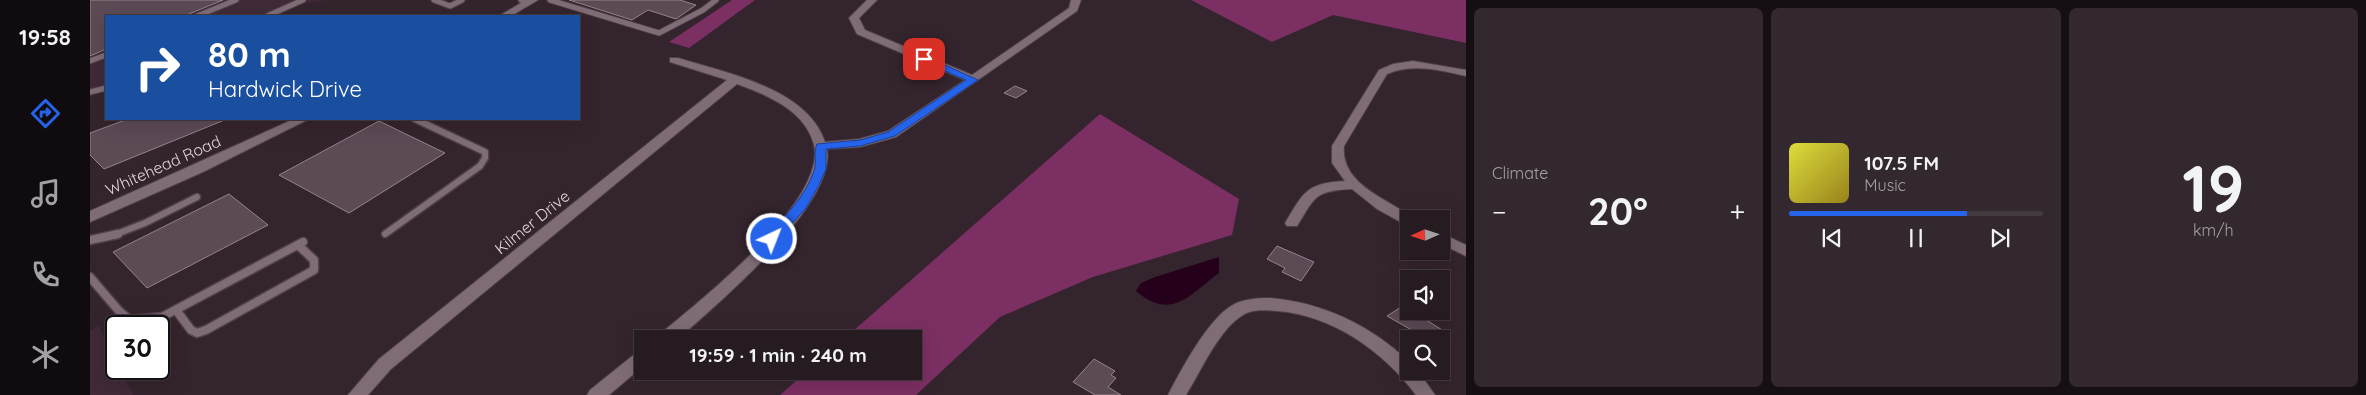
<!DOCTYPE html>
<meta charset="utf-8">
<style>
:root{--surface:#271b22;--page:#33282f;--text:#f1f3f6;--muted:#a4a1a5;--line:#433940;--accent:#2563eb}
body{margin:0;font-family:Quicksand,sans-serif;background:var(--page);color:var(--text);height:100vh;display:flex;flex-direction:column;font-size:19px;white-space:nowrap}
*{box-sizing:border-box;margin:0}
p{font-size:16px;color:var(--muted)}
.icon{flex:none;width:28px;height:28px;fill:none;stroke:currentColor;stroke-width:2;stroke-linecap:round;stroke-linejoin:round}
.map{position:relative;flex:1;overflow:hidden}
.sheet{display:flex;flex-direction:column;gap:8px;padding:8px;background:#150f13;width:900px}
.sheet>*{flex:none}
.guide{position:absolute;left:15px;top:15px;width:475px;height:105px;border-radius:0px;box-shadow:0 5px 20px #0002,0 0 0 1px var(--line);background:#1a4fa0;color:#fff;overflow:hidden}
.needle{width:32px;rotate:267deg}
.tools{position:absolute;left:1310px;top:210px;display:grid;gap:10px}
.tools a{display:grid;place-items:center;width:50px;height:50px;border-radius:0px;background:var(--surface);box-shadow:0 5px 20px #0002,0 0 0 1px var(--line);font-size:25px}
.speed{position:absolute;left:15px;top:315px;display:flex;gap:10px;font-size:25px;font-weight:700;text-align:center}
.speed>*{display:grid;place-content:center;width:65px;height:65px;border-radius:50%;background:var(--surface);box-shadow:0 5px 20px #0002,0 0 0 1px var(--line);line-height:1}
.speed .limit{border:2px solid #111;border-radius:8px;background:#fff;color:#111}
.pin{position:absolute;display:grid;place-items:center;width:42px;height:42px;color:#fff;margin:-21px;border-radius:10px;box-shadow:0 2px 8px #0006}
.me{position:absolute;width:55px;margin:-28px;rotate:43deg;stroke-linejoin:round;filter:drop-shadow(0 0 4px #0008)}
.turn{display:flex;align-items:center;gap:18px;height:105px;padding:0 20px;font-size:22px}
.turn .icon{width:65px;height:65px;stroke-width:2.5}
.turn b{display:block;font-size:35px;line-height:42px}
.big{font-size:38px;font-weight:700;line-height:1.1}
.sheet .widget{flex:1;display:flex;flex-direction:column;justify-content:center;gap:8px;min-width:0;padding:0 18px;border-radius:8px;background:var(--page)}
.sheet .dial{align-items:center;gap:0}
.dial b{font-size:65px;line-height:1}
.song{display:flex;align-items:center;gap:15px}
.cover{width:60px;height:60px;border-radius:8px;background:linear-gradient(135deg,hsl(60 70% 55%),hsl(50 70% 35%))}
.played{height:5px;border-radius:2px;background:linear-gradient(90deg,var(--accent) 70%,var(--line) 70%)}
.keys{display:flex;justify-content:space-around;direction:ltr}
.heat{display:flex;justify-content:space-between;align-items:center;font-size:28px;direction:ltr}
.sheet .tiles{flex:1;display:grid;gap:8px;grid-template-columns:repeat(3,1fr)}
.trip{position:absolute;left:544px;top:330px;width:288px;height:50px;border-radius:0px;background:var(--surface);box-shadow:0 5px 20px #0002,0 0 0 1px var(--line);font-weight:700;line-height:50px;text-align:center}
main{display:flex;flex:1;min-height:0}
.menu{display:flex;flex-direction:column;width:90px;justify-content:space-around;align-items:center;background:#100b0e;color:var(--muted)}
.menu .icon{width:35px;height:35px}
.menu .active{color:var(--accent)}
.menu b{font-size:22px;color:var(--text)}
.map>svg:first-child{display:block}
.built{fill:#402a38}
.green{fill:#7b2f62}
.water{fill:#25001a}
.building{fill:#5c4a55;stroke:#95828d}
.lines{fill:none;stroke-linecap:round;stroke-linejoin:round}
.service-far2-casing{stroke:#4e4149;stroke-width:7}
.service-far1-casing{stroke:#4e4149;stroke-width:9}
.service-casing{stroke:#4e4149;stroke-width:11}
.minor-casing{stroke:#4e4149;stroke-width:2}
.service-far2{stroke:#7f6c77;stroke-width:5}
.service-far1{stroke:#7f6c77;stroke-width:6}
.service{stroke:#7f6c77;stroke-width:8}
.minor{fill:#7f6c77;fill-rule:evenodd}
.route{fill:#2563eb;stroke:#184099}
.labels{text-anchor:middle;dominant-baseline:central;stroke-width:5;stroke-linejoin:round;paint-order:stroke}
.street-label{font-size:16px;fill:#e0d5db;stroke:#34242d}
</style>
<main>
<nav class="menu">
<b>19:58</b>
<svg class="icon active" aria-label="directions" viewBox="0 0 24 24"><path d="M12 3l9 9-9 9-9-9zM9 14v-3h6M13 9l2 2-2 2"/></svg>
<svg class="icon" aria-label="music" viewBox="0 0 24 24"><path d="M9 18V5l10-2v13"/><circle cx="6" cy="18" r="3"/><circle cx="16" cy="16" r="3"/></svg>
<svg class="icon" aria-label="phone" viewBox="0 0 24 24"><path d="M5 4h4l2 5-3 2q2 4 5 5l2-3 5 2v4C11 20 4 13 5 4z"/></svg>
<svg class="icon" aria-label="climate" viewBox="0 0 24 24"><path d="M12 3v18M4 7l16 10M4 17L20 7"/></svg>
</nav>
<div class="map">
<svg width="1376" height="395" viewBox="0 0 1376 395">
<rect width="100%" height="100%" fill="#34242d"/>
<path class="built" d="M0 0H238L215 3 185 16H16V89L0 93Z
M9 326 26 361V369H30L43 395H0V331Z"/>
<path class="green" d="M642 0H665L599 48 579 42Z
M1101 0H1376V43L1243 15 1182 42Z
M1010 114 1149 199 1142 235 1003 277 910 317 826 395H690L717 371H822V339H754Z"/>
<path class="water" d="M1129 257V273C1100 294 1082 322 1046 291L1051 283 1065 277Z"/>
<path class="building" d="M0 0H133L94 16H16V49L0 56Z
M479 0H590L606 5 586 19 558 10 542 20Z
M925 86 937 91 926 98 914 93Z
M38 119H137L14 169 0 155V133Z
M289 121 355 153 259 213 189 175Z
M139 194 178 225 57 288 23 252Z
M1187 246 1224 262 1211 281 1192 272 1195 268 1177 259Z
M1311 307 1327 318 1330 316 1357 333 1349 339H1342L1334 334 1332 336 1297 316Z
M1004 359 1025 371 1021 375 1026 378 1018 387 1031 395H1005L983 382Z"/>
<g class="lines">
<defs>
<path id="service-far2" d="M344 0 360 6 372 0
M431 0 439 2
M460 0 569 33 613 10 626 0
M107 16 146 0
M177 16 213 0
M0 61 16 55
M0 92 16 88"/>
<path id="service-far1" d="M295 234 390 166 395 158V152L325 119
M24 235 55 223 107 197"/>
<path id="service" d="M0 240 28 234
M0 277 29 311 40 320 72 317 213 242
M86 310 101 330 107 333 116 330 224 270V260L208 245"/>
<path id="minor" d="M436 0H448L421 16H409Z
M777 0H787L769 18 775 30 882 75 979 8 981 0H991L987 11 806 137 770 147 737 149C747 204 626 305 588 339H568L570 334C610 301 737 201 724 145 715 110 677 95 647 84L301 369 278 395H258L289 359 637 80 580 62V58H588C636 73 717 88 735 142L769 139 798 131 875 80 767 34 759 18Z
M1323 61 1376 70V76C1350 70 1323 63 1297 74L1254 146C1250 185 1300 200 1325 219H1319V226L1314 224 1287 209 1262 189C1224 191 1226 196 1207 226H1197L1195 223C1214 192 1216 183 1255 181L1242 163V146L1289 70 1303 64Z
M204 119H219L113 172 0 222V211Z
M1351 233 1376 245V256L1351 244Z
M1179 298C1231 302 1281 325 1319 362V371H1328L1345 395H1326C1293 351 1242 315 1187 311 1176 310 1162 309 1153 315 1129 329 1111 371 1096 395H1078C1091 370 1117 321 1141 306 1152 299 1167 298 1179 298Z
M552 351V367L519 395H497L500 390 546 353Z"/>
</defs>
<use href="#service-far2" class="service-far2-casing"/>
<use href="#service-far1" class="service-far1-casing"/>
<use href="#service" class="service-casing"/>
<use href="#minor" class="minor-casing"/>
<use href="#service-far2" class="service-far2"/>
<use href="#service-far1" class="service-far1"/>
<use href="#service" class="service"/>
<use href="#minor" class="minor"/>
</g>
<path class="route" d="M831 57H837L888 80 805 136 770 146 736 149V169L728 187 716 208 686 242H677L676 239 677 236C695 216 715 197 724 171 727 163 723 152 727 144L770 140 798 132 876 80 831 61Z"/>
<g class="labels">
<g class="street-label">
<text transform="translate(73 165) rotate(-24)">Whitehead Road</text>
<text transform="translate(442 222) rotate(-39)">Kilmer Drive</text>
</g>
</g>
</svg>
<div class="tools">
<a><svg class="needle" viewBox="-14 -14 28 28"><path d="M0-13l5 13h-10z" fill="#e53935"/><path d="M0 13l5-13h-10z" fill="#a4a1a5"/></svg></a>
<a><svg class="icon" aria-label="sound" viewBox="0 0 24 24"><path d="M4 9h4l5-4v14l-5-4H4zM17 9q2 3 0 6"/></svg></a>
<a><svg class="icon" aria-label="search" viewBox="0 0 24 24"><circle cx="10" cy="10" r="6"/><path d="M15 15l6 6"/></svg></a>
</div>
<div class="speed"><div class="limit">30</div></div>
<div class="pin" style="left:834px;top:59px;background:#d93025"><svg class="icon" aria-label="arrive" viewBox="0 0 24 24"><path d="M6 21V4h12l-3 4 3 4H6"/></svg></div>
<svg class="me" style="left:682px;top:239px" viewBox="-20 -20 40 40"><circle r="17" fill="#2563eb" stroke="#fff" stroke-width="3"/><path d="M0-11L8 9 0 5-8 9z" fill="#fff"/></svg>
<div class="trip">19:59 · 1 min · 240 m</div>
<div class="guide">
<div class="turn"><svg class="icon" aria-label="right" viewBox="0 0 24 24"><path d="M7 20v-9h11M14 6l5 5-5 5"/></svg><div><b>80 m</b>Hardwick Drive</div></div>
</div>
</div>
<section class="sheet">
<div class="tiles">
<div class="widget"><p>Climate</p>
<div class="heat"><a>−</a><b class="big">20°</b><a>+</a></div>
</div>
<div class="widget">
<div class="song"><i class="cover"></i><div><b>107.5 FM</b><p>Music</p></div></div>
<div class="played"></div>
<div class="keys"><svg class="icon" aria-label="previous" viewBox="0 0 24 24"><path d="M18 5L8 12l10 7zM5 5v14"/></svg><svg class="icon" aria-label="pause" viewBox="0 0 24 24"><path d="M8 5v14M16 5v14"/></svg><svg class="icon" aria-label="next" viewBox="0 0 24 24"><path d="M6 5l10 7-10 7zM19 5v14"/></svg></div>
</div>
<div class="widget dial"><b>19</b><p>km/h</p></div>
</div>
</section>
</main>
